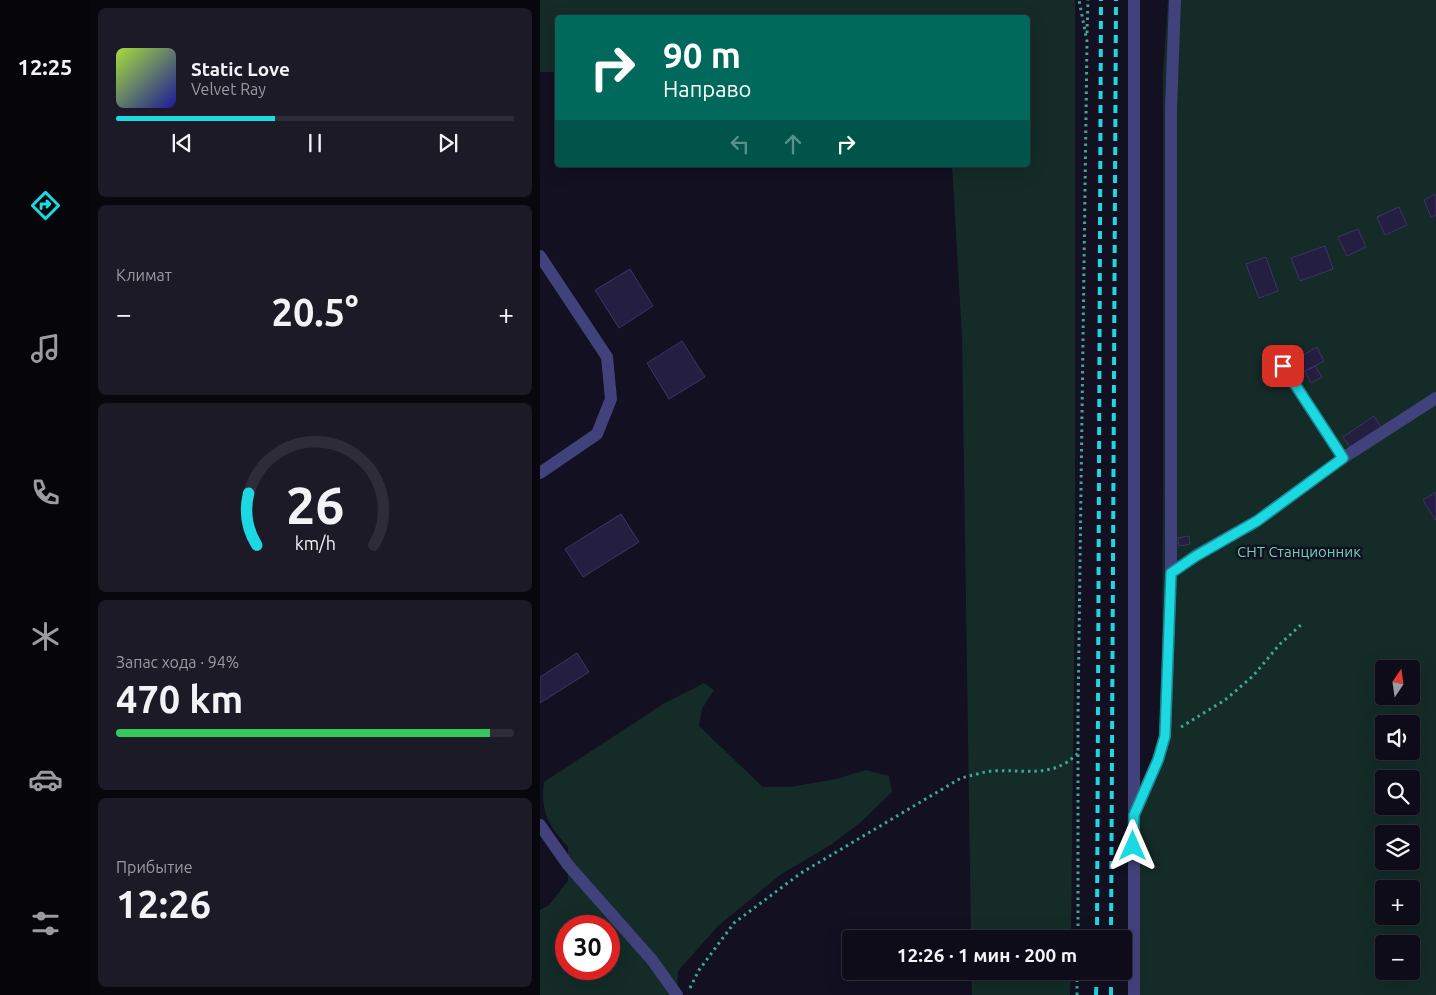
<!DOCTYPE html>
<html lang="ru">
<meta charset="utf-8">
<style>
:root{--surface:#0e0c19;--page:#1c1a26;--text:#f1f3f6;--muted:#9b9ba2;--line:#2e2c38;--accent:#1cd8e0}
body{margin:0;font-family:Ubuntu,sans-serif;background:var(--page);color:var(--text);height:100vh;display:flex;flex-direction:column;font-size:19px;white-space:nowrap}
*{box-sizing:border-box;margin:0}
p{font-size:16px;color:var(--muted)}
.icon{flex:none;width:28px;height:28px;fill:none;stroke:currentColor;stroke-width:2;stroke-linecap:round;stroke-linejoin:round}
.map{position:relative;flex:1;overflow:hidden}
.panel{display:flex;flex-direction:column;gap:8px;padding:8px;background:#08070e;width:450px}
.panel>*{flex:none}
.banner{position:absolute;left:15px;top:15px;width:475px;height:152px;border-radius:5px;box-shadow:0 5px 20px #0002,0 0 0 1px var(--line);background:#00695c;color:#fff;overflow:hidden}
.needle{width:32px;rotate:13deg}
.tools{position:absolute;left:835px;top:660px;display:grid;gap:10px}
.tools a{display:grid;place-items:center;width:45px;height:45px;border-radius:5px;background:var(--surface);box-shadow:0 5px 20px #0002,0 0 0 1px var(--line);font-size:25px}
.speed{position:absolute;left:15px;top:915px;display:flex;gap:10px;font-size:25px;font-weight:700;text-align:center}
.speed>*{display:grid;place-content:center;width:65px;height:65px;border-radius:50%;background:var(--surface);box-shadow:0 5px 20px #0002,0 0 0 1px var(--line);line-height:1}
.speed .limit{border:8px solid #d22;background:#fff;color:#111}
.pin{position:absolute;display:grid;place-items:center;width:42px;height:42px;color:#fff;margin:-21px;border-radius:10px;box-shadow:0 2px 8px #0006}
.me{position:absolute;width:55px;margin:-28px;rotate:0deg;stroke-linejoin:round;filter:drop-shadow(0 0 4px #0008)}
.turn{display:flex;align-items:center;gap:18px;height:105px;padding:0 25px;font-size:22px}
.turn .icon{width:65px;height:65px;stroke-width:2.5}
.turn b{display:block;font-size:35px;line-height:42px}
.lanes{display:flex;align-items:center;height:48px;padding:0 25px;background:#0003;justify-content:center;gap:25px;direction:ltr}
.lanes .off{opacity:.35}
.big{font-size:38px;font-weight:700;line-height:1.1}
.panel .card{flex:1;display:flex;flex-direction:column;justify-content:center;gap:8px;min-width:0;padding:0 18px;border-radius:8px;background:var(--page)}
.panel .dial{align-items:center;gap:0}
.dial svg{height:130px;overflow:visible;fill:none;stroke:var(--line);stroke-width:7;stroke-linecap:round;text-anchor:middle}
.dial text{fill:var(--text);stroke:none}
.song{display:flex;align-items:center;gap:15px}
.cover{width:60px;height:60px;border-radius:8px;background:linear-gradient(135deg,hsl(80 70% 55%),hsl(240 70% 35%))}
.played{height:5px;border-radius:2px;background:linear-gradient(90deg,var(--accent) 40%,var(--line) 40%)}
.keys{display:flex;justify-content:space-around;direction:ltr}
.heat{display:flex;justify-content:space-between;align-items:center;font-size:28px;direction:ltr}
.charge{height:8px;border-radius:4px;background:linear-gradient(90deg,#34c759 94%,var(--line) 0)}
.trip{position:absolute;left:302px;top:930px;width:290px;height:50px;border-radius:5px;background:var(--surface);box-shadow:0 5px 20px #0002,0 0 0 1px var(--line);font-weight:700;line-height:50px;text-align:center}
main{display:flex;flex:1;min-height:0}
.tab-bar{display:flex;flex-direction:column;width:90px;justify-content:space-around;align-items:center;background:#06050a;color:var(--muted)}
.tab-bar .icon{width:35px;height:35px}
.tab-bar .active{color:var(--accent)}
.tab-bar b{font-size:22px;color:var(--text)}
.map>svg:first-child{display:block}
.green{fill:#142b28;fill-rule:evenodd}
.building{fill:#241f40;stroke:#3b3469}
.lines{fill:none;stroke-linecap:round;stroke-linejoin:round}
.path{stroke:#3da79a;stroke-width:3;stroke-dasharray:2.5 4;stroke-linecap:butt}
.minor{stroke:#41427b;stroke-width:12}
.rail{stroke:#1cd8e0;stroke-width:4;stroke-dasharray:8 6;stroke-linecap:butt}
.route-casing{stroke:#128c92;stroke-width:12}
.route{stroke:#1cd8e0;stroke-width:9}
.labels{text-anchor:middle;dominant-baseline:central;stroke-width:5;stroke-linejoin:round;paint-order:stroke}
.park-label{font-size:15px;fill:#6bd1b1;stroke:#121021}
</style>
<main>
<nav class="tab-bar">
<b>12:25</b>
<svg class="icon active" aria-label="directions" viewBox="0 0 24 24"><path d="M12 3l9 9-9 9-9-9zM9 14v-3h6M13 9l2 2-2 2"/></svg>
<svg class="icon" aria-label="music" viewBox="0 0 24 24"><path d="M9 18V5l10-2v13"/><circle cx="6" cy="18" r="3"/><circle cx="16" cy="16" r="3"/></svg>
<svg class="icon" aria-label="phone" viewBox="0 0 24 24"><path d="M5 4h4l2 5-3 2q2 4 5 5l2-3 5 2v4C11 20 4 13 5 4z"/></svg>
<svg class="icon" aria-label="climate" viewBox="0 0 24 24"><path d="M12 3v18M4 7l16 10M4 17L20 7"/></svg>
<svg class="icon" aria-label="car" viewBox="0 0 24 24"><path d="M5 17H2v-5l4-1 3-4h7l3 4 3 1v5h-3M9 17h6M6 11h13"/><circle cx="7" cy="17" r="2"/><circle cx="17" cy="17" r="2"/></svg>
<svg class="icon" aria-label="filters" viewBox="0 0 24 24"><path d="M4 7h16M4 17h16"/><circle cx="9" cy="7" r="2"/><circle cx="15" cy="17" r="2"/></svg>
</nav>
<section class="panel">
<div class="card">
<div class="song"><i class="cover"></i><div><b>Static Love</b><p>Velvet Ray</p></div></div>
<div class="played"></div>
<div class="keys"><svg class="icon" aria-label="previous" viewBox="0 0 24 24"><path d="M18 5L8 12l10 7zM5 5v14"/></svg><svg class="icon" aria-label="pause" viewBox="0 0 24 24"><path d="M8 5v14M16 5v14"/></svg><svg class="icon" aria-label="next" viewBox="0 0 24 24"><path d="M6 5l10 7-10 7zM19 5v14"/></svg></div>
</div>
<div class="card"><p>Климат</p>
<div class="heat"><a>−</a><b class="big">20.5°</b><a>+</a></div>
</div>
<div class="card dial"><svg viewBox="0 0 100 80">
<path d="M14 69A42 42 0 1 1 86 69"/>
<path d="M14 69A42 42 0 0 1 9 37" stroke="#1cd8e0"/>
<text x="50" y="56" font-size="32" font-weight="700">26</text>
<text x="50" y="72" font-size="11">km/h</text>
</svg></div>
<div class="card"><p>Запас хода · 94%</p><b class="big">470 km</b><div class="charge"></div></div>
<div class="card"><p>Прибытие</p><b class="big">12:26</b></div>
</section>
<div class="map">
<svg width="896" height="995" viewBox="0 0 896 995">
<rect width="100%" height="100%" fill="#121021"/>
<path class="green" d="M0 0H535V578L531 939H431L422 337 412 165H488V18H18L17 72H0Z
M628 0H896V995H590V817L621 737 623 482V74ZM844 669H871V696H844ZM844 724H871V751H844ZM844 779H871V806H844ZM844 834H871V861H844ZM844 889H871V916H844ZM844 944H871V971H844Z
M164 683 174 690 162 709 159 726 223 787H250L296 779 326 770 349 776 352 792 321 822 292 844 240 875 178 926 138 971 137 995H0V910L9 905 28 881V847C9 826 0 812 4 782L123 704ZM26 926H69V969H26Z
M431 971H531L530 995H432Z"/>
<path class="building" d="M896 194V215L891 217 884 200Z
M859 207 867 225 845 235 837 217Z
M818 229 826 247 807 256 798 237Z
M785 246 793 269 760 281 751 258Z
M726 257 738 291 719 298 706 264Z
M90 269 113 306 79 328 55 290Z
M142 341 165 377 129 399 107 363Z
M777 347 784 361 758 375 751 362Z
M775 366 782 377 771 383 765 371Z
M834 416 841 427 810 447 803 437Z
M896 492V519L895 520 883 500Z
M81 514 99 542 43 577 25 549Z
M649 536 650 544 639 546 638 538Z
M37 653 49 672 0 703V677Z"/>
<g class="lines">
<path class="path" d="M547 33 548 0
M641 727 685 700 713 676 740 644 763 623
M538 939V714L547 41 539 0
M150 988 159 970 194 923 261 873 421 778C431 776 442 772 452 771 484 769 513 779 538 753
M537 995V971"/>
<path class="minor" d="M0 256 67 357 71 399 57 434 0 473
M746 351 743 366 803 458
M631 573 656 555 717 521 803 458 896 398
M594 810V0
M0 825 28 865 112 960 137 995
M594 995V815L618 760 625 736 631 573V109L635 0"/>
<path class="rail" d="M557 939 561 0
M571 939 576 0
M556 995 557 971
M571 995V971"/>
</g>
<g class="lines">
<defs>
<path id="route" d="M593 846 594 815 618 760 625 736 631 573 656 556 717 521 803 458 743 366"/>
</defs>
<use href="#route" class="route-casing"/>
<use href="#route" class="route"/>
</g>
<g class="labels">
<g class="park-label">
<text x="759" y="551">СНТ Станционник</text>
</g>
</g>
</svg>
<div class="tools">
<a><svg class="needle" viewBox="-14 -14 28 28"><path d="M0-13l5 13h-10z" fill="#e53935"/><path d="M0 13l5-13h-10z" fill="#9b9ba2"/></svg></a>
<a><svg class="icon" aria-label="sound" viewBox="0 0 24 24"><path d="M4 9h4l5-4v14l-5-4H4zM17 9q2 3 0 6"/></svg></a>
<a><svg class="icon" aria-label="search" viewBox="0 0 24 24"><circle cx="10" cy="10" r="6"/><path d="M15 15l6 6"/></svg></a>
<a><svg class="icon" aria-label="layers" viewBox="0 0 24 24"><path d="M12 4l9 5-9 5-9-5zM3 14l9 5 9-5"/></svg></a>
<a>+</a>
<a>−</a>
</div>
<div class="speed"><div class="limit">30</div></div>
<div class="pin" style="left:743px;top:366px;background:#d93025"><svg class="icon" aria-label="arrive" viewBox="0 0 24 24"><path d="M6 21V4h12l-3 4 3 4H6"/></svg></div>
<svg class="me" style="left:593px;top:846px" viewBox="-20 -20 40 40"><path d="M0-17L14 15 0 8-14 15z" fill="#1cd8e0" stroke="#fff" stroke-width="4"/></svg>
<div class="trip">12:26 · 1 мин · 200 m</div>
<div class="banner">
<div class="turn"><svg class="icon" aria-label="right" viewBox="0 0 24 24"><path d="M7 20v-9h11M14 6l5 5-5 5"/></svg><div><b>90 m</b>Направо</div></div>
<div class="lanes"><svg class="icon off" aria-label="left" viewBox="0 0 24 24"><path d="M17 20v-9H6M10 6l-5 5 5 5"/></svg><svg class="icon off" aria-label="ahead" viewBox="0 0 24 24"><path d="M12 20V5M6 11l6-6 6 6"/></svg><svg class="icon" aria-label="right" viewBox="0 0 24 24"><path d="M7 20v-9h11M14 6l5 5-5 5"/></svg></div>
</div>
</div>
</main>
